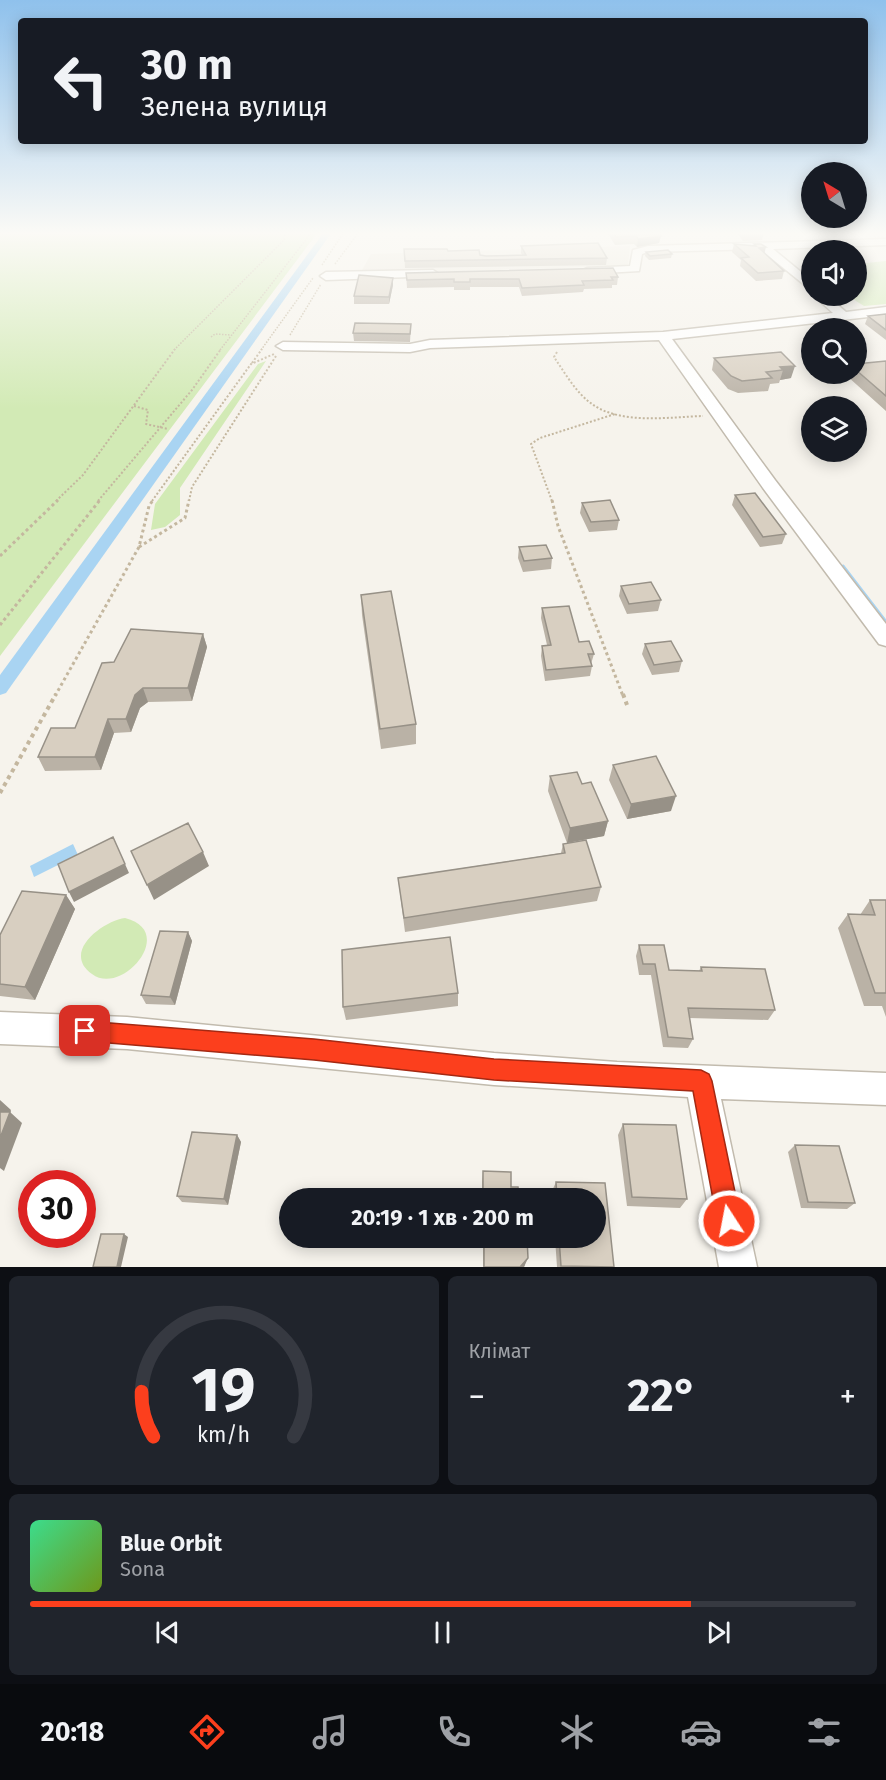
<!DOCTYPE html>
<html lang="uk">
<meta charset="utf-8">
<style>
:root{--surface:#171b24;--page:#20242c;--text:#f1f3f6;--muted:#9ea1a6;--line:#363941;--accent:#fc3f1d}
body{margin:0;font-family:"Fira Sans",sans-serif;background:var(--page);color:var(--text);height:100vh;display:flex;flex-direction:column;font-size:22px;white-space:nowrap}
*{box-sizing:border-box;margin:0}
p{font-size:20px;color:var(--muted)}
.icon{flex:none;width:33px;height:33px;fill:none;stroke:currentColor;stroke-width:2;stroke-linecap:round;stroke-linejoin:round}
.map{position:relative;height:1267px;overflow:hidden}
.drawer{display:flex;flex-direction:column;gap:9px;padding:9px;background:#0d0f14;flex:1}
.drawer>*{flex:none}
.hud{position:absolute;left:18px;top:18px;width:850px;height:126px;border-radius:6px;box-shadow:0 3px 15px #0003;background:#171b24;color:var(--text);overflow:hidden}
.needle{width:39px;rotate:322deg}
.controls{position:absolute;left:801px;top:162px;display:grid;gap:12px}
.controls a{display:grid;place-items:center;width:66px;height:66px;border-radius:50%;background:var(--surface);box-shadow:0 3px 15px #0003;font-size:30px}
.speed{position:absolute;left:18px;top:1170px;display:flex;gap:12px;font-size:30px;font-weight:700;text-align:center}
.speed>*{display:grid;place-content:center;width:78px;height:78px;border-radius:50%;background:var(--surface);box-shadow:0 3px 15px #0003;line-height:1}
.speed .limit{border:9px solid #d22;background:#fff;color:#111}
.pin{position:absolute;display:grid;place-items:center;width:51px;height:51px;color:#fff;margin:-26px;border-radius:12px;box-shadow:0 3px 9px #0006}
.me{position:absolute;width:66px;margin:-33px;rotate:349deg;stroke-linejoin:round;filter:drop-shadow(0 0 4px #0008)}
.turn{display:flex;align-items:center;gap:21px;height:126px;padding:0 24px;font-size:27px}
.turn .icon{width:78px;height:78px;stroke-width:2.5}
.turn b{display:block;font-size:42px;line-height:51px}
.big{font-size:45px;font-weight:700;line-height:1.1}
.drawer .card{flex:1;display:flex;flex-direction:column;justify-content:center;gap:9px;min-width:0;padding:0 21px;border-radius:9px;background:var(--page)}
.drawer .dial{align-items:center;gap:0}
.dial svg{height:156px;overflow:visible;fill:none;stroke:var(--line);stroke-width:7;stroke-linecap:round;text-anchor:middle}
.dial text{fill:var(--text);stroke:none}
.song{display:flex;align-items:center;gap:18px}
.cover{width:72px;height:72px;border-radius:9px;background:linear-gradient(135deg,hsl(150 70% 55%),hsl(80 70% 35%))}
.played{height:6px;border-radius:3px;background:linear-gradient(90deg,var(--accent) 80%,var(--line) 80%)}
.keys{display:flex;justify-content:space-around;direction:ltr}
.heat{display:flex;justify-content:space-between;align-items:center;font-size:33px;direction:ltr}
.drawer .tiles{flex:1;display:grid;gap:9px;grid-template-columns:1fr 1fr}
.card:last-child{grid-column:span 2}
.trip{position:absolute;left:279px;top:1188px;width:327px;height:60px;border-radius:30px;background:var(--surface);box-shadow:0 3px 15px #0003;font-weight:700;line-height:60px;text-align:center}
.dock{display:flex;height:96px;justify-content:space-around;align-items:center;background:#090b0e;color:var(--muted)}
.dock .icon{width:42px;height:42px}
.dock .active{color:var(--accent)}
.dock b{font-size:27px;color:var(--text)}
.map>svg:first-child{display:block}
.residential{fill:#eae5da}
.green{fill:#d2eab5}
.water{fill:#a9d4f2}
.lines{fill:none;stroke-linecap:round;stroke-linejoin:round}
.stream{stroke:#a9d4f2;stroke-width:4.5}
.canal{fill:#a9d4f2;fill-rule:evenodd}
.minor-casing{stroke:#c2bbae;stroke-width:3}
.path-far3{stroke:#c4b79f;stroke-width:1.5;stroke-dasharray:1.5 1.5;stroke-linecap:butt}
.path-far2{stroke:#c4b79f;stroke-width:2;stroke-dasharray:2 2;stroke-linecap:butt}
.path-far1{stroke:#c4b79f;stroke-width:3;stroke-dasharray:3 3;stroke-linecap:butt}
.path{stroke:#c4b79f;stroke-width:4;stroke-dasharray:4 4;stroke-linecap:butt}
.minor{fill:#fff;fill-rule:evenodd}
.wall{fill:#bab2a6}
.shaded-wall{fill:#979187}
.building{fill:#d8cfc1;stroke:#979187;stroke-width:1.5}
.route{fill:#fc3f1d;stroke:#a42913;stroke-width:1.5}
</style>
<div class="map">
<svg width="886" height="1267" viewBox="0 0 886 1267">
<rect width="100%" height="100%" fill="#f6f3ec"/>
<path class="residential" d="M630 246 628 265 624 266 360 274 371 254Z"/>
<path class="green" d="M0 232H318L0 656Z
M886 261V304L864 306 848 296H856L857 264Z
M266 361 180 488V515L165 527 151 530 155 504 258 364Z
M125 918C178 931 122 997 92 974 61 952 103 921 125 918Z"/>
<path class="water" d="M73 844 78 855 34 877 30 866Z"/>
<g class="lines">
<path class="stream" d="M843 567 886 623"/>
<path class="canal" d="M324 232H332L6 693 0 695V675Z"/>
<defs>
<path id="minor" d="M886 239V245L773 249 812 281V291L760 249 648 252 642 254 639 271 587 274 581 271 587 268 630 266 633 250 648 246Z
M433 270 439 274 437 276 326 280 320 276 326 272Z
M814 296H827L846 312 886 307V315L672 339 775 480 886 624V646L879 644 763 488 659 340 430 348 410 352 283 350 276 346 283 342 410 344 430 340 663 332 833 313Z
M0 1012 127 1017 494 1053 617 1062 886 1073V1105L721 1099 757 1267H719L688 1097 494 1085 127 1049 0 1044Z"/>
</defs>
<use href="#minor" class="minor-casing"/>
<path class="path-far3" d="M335 264 359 232
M322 265 344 232
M290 335 321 284
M211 337 215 334 231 335
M174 350 284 240 286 232
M220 350 312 232
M261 350 313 278"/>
<path class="path-far2" d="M557 352 554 357C565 373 576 393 592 404 621 425 670 417 703 416
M252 363 262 349
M134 406 148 410 146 424 168 429
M56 501 83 475 175 349
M98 501 192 390 221 349
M152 501 251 364 274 354
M189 501 192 487 276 356
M552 501 531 444 540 438 615 414"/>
<path class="path-far1" d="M552 500 558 526 623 696
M139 547 185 518 189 500
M0 556 58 500
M0 625 100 500
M55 696 139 547 149 506 153 500"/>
<path class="path" d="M623 694 627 705
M0 793 56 694"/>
<use href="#minor" class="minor"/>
</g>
<path class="wall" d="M607 232H658L661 236 659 243 637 247 634 244 615 245Z
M736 232H763L764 233 762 240 743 241Z
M734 244 754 246V244L784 271 782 279 756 281 740 266 741 260 732 252Z
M521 246 607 258 606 265 405 268 404 249 448 251 486 256 522 255 521 253Z
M646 252 672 254 671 258 649 260 645 256Z
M406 273 618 277 617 285H612V288L584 289 583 292 522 296 519 287H470V290H454V287L407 288Z
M393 285 389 304H354V296Z
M886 314V340L865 324 868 316Z
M411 324 410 342 354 341 353 333Z
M781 352 791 378 780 380 779 383 770 384 768 391 738 393 728 389 712 370 714 358Z
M886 361V411L847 376 848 374H856V364Z
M735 495 786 534 782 544 760 547 732 505Z
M582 503 619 520 617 530 589 532 580 513Z
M519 547 552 558 551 569 523 572 518 558Z
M621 586 661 600 658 611 627 614 619 596Z
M361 595 416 724V744L381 749 362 615Z
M542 608 579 642 594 654 591 664 592 666 590 676 545 681 541 656 542 646 547 645 541 618Z
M203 634 207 647 192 701 148 702 140 708 131 732 114 733 101 770 45 771 38 757 75 728 114 662Z
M645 644 682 661 679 672 652 675 642 654Z
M613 765 671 811 627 819 609 780Z
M550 776 582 784 608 821 604 836 571 842 601 887 597 901 405 932 398 878 561 853 563 844 567 843 548 791Z
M66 895 75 909 35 1000 0 996V935Z
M870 900H886V1017L882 1006H864L838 928 848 914 860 915Z
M188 932 192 941 175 1005 146 1004 141 995Z
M639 945 669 970 699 971 701 967 775 1010 768 1020 689 1018 693 1039 688 1048 663 1047 651 975H639L636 956Z
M458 993V1006L346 1020 343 1007Z
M623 1124 687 1199 680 1208 627 1206 618 1135Z
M237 1135 241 1142 228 1205 182 1202 177 1196Z
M795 1145 855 1203 847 1209 801 1208 788 1152Z
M483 1171 511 1187 519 1198H482V1181Z
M556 1182 605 1183 614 1267H557L555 1238H596V1198H553L552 1191Z
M483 1238H527L525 1265 524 1267H483Z"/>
<path class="shaded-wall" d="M661 236 659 243 637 247 638 239Z
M766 247 764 255 759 248Z
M393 278V285L389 304V297Z
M795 366 791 378 780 380 783 370 780 367Z
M203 634 207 647 192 701 188 688Z
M143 688 148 702 140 708 131 732 126 719 135 695Z
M108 719 114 733 101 770 95 757Z
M676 796 671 811 627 819 631 804Z
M608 821 604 836 567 843 570 828Z
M113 837 129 873 74 902 69 892Z
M203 852 209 866 154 900 147 885Z
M66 895 75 909 35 1000 25 987Z
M188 932 192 941 175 1005 170 997Z
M0 1100 11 1110 6 1123 0 1117Z
M10 1112 22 1123 4 1171 0 1168V1138Z
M237 1135 241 1142 228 1205 224 1199Z
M124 1234 128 1237 121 1267H117Z
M528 1258 524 1267H520Z"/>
<path class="building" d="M613 232H658L661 236 638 239 636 236 616 237Z
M744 232H763L764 233H745Z
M598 243 607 258 405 261 404 249H447L448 251 479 250 480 255 486 256 526 255 521 246Z
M734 244 756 246 754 244H761L766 247 759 248 784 271 758 273 741 258 749 257Z
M668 250 672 254 650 256 646 252Z
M613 268 618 277H611L613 280 582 281 584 285 522 288 519 279H470V282H454V279L407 280 406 273Z
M359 275 393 278 389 297 354 296Z
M886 314V330L868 316Z
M355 323 411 324 410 334 353 333Z
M781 352 795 366 780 367 783 370 766 372 772 378 742 381 731 376 714 358Z
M886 361V396L856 370V364Z
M755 493 786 534 763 537 735 495Z
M610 500 619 520 591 522 582 503Z
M546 545 552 558 524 561 519 547Z
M651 582 661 600 629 604 621 586Z
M391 591 416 724 380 729 361 595Z
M569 606 579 642 589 641 594 654H588L592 666 546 670 542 646 551 645 542 608Z
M131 629 203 634 188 688H143L135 695 126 719H108L95 757H38L51 728H75L102 663 114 662Z
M671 641 682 661 654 665 645 644Z
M656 756 676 796 631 804 613 765Z
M577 772 582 784 591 782 608 821 570 828 550 776Z
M188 823 203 852 147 885 131 851Z
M113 837 125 864 69 892 58 864Z
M586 840 601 887 404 918 398 878 565 853 563 844Z
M22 891 66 895 25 987 0 984V935Z
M870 900H886V993H875L848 914 875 915Z
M160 931 188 932 170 997 141 995Z
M450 937 458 993 343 1007 342 950Z
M639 945H664L669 970 702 971 701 967 765 969 775 1010 688 1008 693 1039 668 1037 655 964H643Z
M0 1112H10L0 1138Z
M623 1124 676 1125 687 1199 632 1197Z
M192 1132 237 1135 224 1199 177 1196Z
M795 1145 839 1146 855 1203 808 1202Z
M483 1171 511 1172V1187H518L519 1198H483Z
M556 1182 605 1183 614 1267 561 1266 559 1238H596V1198H557Z
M101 1234H124L117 1267H93Z
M484 1238H527L528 1258 520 1267H484Z"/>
<linearGradient id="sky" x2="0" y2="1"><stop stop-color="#8fc1ec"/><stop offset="0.57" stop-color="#fbfaf6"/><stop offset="1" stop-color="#fbfaf6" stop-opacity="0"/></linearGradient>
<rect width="886" height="409" fill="url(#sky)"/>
<path class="route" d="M85 1021 314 1039 494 1059 701 1070 709 1074 712 1081 741 1221 737 1229 729 1232 721 1229 717 1221 693 1091 494 1080 314 1060 85 1041 77 1038 74 1031 77 1024Z"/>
</svg>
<div class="controls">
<a><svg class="needle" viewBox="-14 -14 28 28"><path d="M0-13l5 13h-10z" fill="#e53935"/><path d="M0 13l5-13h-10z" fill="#9ea1a6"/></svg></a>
<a><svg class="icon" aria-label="sound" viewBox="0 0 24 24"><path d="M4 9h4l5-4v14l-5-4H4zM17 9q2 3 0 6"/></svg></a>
<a><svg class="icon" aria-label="search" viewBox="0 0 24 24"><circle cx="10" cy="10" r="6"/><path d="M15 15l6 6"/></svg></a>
<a><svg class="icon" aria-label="layers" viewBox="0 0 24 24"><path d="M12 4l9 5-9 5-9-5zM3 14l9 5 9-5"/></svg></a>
</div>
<div class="speed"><div class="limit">30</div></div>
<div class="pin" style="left:85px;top:1031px;background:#d93025"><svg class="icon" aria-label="arrive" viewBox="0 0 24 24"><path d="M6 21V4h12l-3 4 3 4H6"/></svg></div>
<svg class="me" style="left:729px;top:1221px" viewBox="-20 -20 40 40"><circle r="17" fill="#fc3f1d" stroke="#fff" stroke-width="3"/><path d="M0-11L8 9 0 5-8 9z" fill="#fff"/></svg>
<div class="trip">20:19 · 1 хв · 200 m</div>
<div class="hud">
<div class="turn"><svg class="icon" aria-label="left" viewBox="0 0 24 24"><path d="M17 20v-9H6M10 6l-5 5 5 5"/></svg><div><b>30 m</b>Зелена вулиця</div></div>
</div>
</div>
<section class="drawer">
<div class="tiles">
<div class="card dial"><svg viewBox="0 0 100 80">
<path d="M14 69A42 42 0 1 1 86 69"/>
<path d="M14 69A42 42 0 0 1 8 46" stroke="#fc3f1d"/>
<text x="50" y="56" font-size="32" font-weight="700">19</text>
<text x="50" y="72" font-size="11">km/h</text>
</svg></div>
<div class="card"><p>Клімат</p>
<div class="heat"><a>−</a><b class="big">22°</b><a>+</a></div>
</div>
<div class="card">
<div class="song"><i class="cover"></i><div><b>Blue Orbit</b><p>Sona</p></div></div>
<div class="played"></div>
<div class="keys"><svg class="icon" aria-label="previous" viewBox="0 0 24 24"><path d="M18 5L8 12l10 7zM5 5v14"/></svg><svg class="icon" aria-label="pause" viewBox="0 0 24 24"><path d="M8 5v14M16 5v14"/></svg><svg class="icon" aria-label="next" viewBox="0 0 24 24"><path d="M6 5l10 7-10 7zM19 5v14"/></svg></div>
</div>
</div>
</section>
<nav class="dock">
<b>20:18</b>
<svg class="icon active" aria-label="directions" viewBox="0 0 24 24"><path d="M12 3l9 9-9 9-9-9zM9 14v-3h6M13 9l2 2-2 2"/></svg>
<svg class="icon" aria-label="music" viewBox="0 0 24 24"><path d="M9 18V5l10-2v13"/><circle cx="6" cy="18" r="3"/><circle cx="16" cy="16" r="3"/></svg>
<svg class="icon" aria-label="phone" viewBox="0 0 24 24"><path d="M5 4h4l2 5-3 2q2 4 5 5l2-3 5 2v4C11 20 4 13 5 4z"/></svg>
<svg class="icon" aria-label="climate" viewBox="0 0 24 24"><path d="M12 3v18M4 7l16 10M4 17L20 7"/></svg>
<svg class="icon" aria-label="car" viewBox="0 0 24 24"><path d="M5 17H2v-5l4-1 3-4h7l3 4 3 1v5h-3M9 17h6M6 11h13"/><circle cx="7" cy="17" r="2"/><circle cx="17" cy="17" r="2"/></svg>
<svg class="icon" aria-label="filters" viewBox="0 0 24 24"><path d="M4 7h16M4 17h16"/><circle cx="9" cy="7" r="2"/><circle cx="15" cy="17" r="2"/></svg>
</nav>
